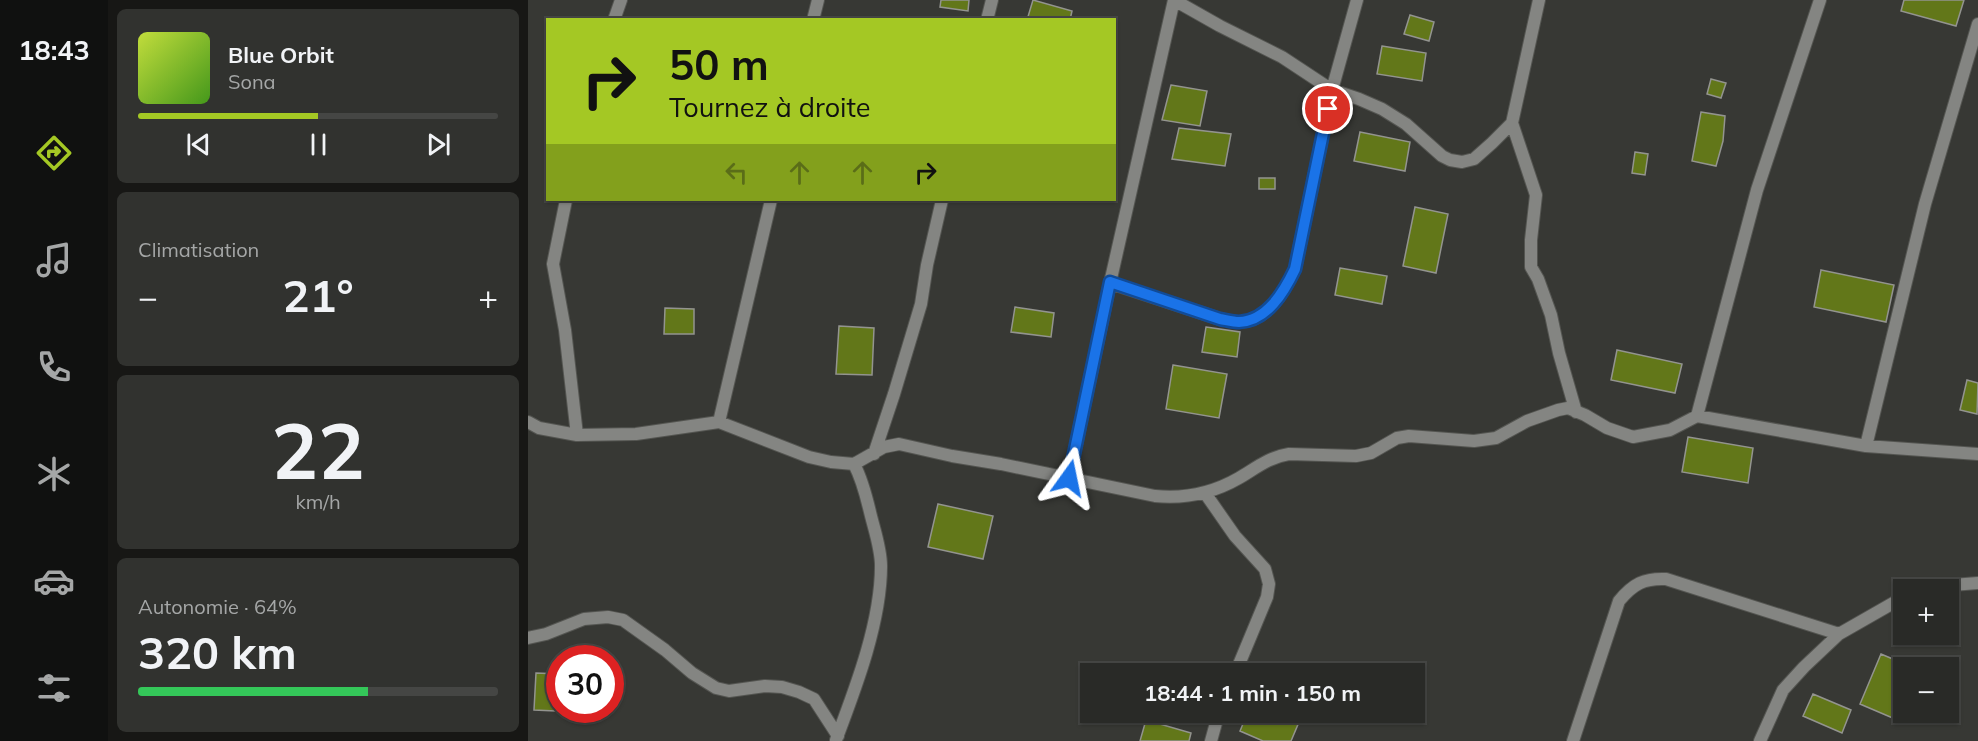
<!DOCTYPE html>
<html lang="fr">
<meta charset="utf-8">
<style>
:root{--surface:#292a27;--page:#31322f;--text:#f1f3f6;--muted:#a5a7a7;--line:#454644;--accent:#a4c824}
body{margin:0;font-family:Mulish,sans-serif;background:var(--page);color:var(--text);height:100vh;display:flex;flex-direction:column;font-size:22px;white-space:nowrap}
*{box-sizing:border-box;margin:0}
p{font-size:20px;color:var(--muted)}
.icon{flex:none;width:33px;height:33px;fill:none;stroke:currentColor;stroke-width:2;stroke-linecap:round;stroke-linejoin:round}
.map{position:relative;flex:1;overflow:hidden}
.details{display:flex;flex-direction:column;gap:9px;padding:9px;background:#171715;width:420px}
.details>*{flex:none}
.top-card{position:absolute;left:18px;top:18px;width:570px;height:183px;border-radius:0px;box-shadow:0 2px 4px #0004,0 0 0 2px var(--line);background:#a4c824;color:#111;overflow:hidden}
.tools{position:absolute;left:1365px;top:579px;display:grid;gap:12px}
.tools a{display:grid;place-items:center;width:66px;height:66px;border-radius:0px;background:var(--surface);box-shadow:0 2px 4px #0004,0 0 0 2px var(--line);font-size:30px}
.speed{position:absolute;left:18px;top:645px;display:flex;gap:12px;font-size:30px;font-weight:700;text-align:center}
.speed>*{display:grid;place-content:center;width:78px;height:78px;border-radius:50%;background:var(--surface);box-shadow:0 2px 4px #0004,0 0 0 2px var(--line);line-height:1}
.speed .limit{border:9px solid #d22;background:#fff;color:#111}
.pin{position:absolute;display:grid;place-items:center;width:51px;height:51px;color:#fff;margin:-26px;border:3px solid #fff;border-radius:50%;box-shadow:0 2px 6px #0007}
.me{position:absolute;width:66px;margin:-33px;rotate:12deg;stroke-linejoin:round;filter:drop-shadow(0 0 4px #0008)}
.turn{display:flex;align-items:center;gap:21px;height:126px;padding:0 24px;font-size:27px}
.turn .icon{width:78px;height:78px;stroke-width:2.5}
.turn b{display:block;font-size:42px;line-height:51px}
.lanes{display:flex;align-items:center;height:57px;padding:0 24px;background:#0003;justify-content:center;gap:30px;direction:ltr}
.lanes .off{opacity:.35}
.big{font-size:45px;font-weight:700;line-height:1.1}
.details .card{flex:1;display:flex;flex-direction:column;justify-content:center;gap:9px;min-width:0;padding:0 21px;border-radius:9px;background:var(--page)}
.details .dial{align-items:center;gap:0}
.dial b{font-size:78px;line-height:1}
.song{display:flex;align-items:center;gap:18px}
.cover{width:72px;height:72px;border-radius:9px;background:linear-gradient(135deg,hsl(70 70% 55%),hsl(100 70% 35%))}
.played{height:6px;border-radius:3px;background:linear-gradient(90deg,var(--accent) 50%,var(--line) 50%)}
.keys{display:flex;justify-content:space-around;direction:ltr}
.heat{display:flex;justify-content:space-between;align-items:center;font-size:33px;direction:ltr}
.charge{height:9px;border-radius:4px;background:linear-gradient(90deg,#34c759 64%,var(--line) 0)}
.trip{position:absolute;left:552px;top:663px;width:345px;height:60px;border-radius:0px;background:var(--surface);box-shadow:0 2px 4px #0004,0 0 0 2px var(--line);font-weight:700;line-height:60px;text-align:center}
main{display:flex;flex:1;min-height:0}
.dock{display:flex;flex-direction:column;width:108px;justify-content:space-around;align-items:center;background:#101110;color:var(--muted)}
.dock .icon{width:42px;height:42px}
.dock .selected{color:var(--accent)}
.dock b{font-size:27px;color:var(--text)}
.map>svg:first-child{display:block}
.building{fill:#627719;stroke:#93948f;stroke-width:1.5}
.lines{fill:none;stroke-linecap:round;stroke-linejoin:round}
.street-casing{stroke:#545551;stroke-width:14}
.street{stroke:#848582;stroke-width:12}
.route-casing{stroke:#114b97;stroke-width:15}
.route{stroke:#1a73e8;stroke-width:10}
</style>
<main>
<nav class="dock">
<b>18:43</b>
<svg class="icon selected" aria-label="directions" viewBox="0 0 24 24"><path d="M12 3l9 9-9 9-9-9zM9 14v-3h6M13 9l2 2-2 2"/></svg>
<svg class="icon" aria-label="music" viewBox="0 0 24 24"><path d="M9 18V5l10-2v13"/><circle cx="6" cy="18" r="3"/><circle cx="16" cy="16" r="3"/></svg>
<svg class="icon" aria-label="phone" viewBox="0 0 24 24"><path d="M5 4h4l2 5-3 2q2 4 5 5l2-3 5 2v4C11 20 4 13 5 4z"/></svg>
<svg class="icon" aria-label="climate" viewBox="0 0 24 24"><path d="M12 3v18M4 7l16 10M4 17L20 7"/></svg>
<svg class="icon" aria-label="car" viewBox="0 0 24 24"><path d="M5 17H2v-5l4-1 3-4h7l3 4 3 1v5h-3M9 17h6M6 11h13"/><circle cx="7" cy="17" r="2"/><circle cx="17" cy="17" r="2"/></svg>
<svg class="icon" aria-label="filters" viewBox="0 0 24 24"><path d="M4 7h16M4 17h16"/><circle cx="9" cy="7" r="2"/><circle cx="15" cy="17" r="2"/></svg>
</nav>
<section class="details">
<div class="card">
<div class="song"><i class="cover"></i><div><b>Blue Orbit</b><p>Sona</p></div></div>
<div class="played"></div>
<div class="keys"><svg class="icon" aria-label="previous" viewBox="0 0 24 24"><path d="M18 5L8 12l10 7zM5 5v14"/></svg><svg class="icon" aria-label="pause" viewBox="0 0 24 24"><path d="M8 5v14M16 5v14"/></svg><svg class="icon" aria-label="next" viewBox="0 0 24 24"><path d="M6 5l10 7-10 7zM19 5v14"/></svg></div>
</div>
<div class="card"><p>Climatisation</p>
<div class="heat"><a>−</a><b class="big">21°</b><a>+</a></div>
</div>
<div class="card dial"><b>22</b><p>km/h</p></div>
<div class="card"><p>Autonomie · 64%</p><b class="big">320 km</b><div class="charge"></div></div>
</section>
<div class="map">
<svg width="1450" height="741" viewBox="0 0 1450 741">
<rect width="100%" height="100%" fill="#373834"/>
<path class="building" d="M413 0H441L440 11 412 7Z
M505 0 544 11 542 20H499Z
M1376 0H1436L1428 26 1373 11Z
M882 15 906 22 901 41 876 34Z
M854 46 898 53 894 81 849 74Z
M1183 79 1198 83 1193 98 1179 94Z
M643 85 679 91 672 126 634 120Z
M1173 112 1197 116 1195 141 1188 166 1164 161Z
M651 128 703 134 697 166 644 159Z
M832 132 882 142 877 171 826 161Z
M1107 152 1120 154 1117 175 1104 173Z
M731 178H747V189H731Z
M887 207 920 214 908 273 875 266Z
M812 268 859 276 854 304 807 295Z
M1293 270 1366 285 1358 322 1286 307Z
M487 307 526 313 523 337 483 332Z
M137 308 166 309V334H136Z
M311 326 346 328 344 375 308 374Z
M678 327 712 332 709 357 674 352Z
M1089 350 1154 364 1147 393 1083 380Z
M645 365 699 374 691 418 638 409Z
M1439 380 1450 383 1449 414 1432 410Z
M1160 437 1225 448 1220 483 1154 472Z
M410 504 465 516 455 559 400 547Z
M1353 654 1386 668H1376V700L1367 719 1332 704Z
M8 673 32 674V710H73V713L6 710Z
M1285 694 1323 710 1314 733 1275 716Z
M633 712H666L664 720Z
M720 712H750L771 722 763 741H735L712 731Z
M618 720 663 733 661 741H612Z"/>
<g class="lines">
<defs>
<path id="street" d="M646 0 692 26 754 57 804 90 831 99 854 109 878 124 914 156 922 160 934 162 946 159 964 143 984 123
M1011 0 984 123 1008 195 1003 240V267L1010 279 1023 315 1031 353 1048 412
M86 20 93 0
M285 20 290 0
M459 20 464 0
M38 200 25 264 37 330 49 435
M582 283 692 319C698 320 705 322 711 322 740 321 756 292 767 269L804 90 829 0
M1169 416 1229 190 1292 0
M0 422 11 428 49 435 108 434 191 422 281 457 303 462 326 464 356 447 371 444 424 456 473 464 627 496C657 499 685 493 711 478 728 468 741 457 761 454L828 456 843 453 869 438 881 436 946 441 968 438 999 421 1030 410 1040 408 1057 415 1079 428 1105 437 1142 430 1169 416 1338 446 1450 454
M191 422 243 200
M1338 446 1397 204 1450 24
M346 454 366 394 393 304 399 265 414 200
M541 478 582 283 646 0
M677 493 707 536 737 569 741 584 739 597 707 674
M1402 590 1412 586 1450 583
M0 638 18 634 56 619 80 617 95 620 137 650 164 673 188 688 201 691 237 686 254 687 271 692 286 699 310 736
M308 740C328 687 353 622 353 566 353 548 346 529 342 512 338 495 334 479 326 464
M683 741 691 712
M1045 741 1091 601C1105 584 1116 578 1138 579L1311 634
M1232 741 1255 690 1276 667 1311 634 1367 602 1376 599"/>
</defs>
<use href="#street" class="street-casing"/>
<use href="#street" class="street"/>
</g>
<g class="lines">
<defs>
<path id="route" d="M541 478 582 282 692 319C698 320 705 322 711 322 739 321 756 292 767 269L800 109"/>
</defs>
<use href="#route" class="route-casing"/>
<use href="#route" class="route"/>
</g>
</svg>
<div class="tools">
<a>+</a>
<a>−</a>
</div>
<div class="speed"><div class="limit">30</div></div>
<div class="pin" style="left:800px;top:109px;background:#d93025"><svg class="icon" aria-label="arrive" viewBox="0 0 24 24"><path d="M6 21V4h12l-3 4 3 4H6"/></svg></div>
<svg class="me" style="left:541px;top:478px" viewBox="-20 -20 40 40"><path d="M0-17L14 15 0 8-14 15z" fill="#1a73e8" stroke="#fff" stroke-width="4"/></svg>
<div class="trip">18:44 · 1 min · 150 m</div>
<div class="top-card">
<div class="turn"><svg class="icon" aria-label="right" viewBox="0 0 24 24"><path d="M7 20v-9h11M14 6l5 5-5 5"/></svg><div><b>50 m</b>Tournez à droite</div></div>
<div class="lanes"><svg class="icon off" aria-label="left" viewBox="0 0 24 24"><path d="M17 20v-9H6M10 6l-5 5 5 5"/></svg><svg class="icon off" aria-label="ahead" viewBox="0 0 24 24"><path d="M12 20V5M6 11l6-6 6 6"/></svg><svg class="icon off" aria-label="ahead" viewBox="0 0 24 24"><path d="M12 20V5M6 11l6-6 6 6"/></svg><svg class="icon" aria-label="right" viewBox="0 0 24 24"><path d="M7 20v-9h11M14 6l5 5-5 5"/></svg></div>
</div>
</div>
</main>
